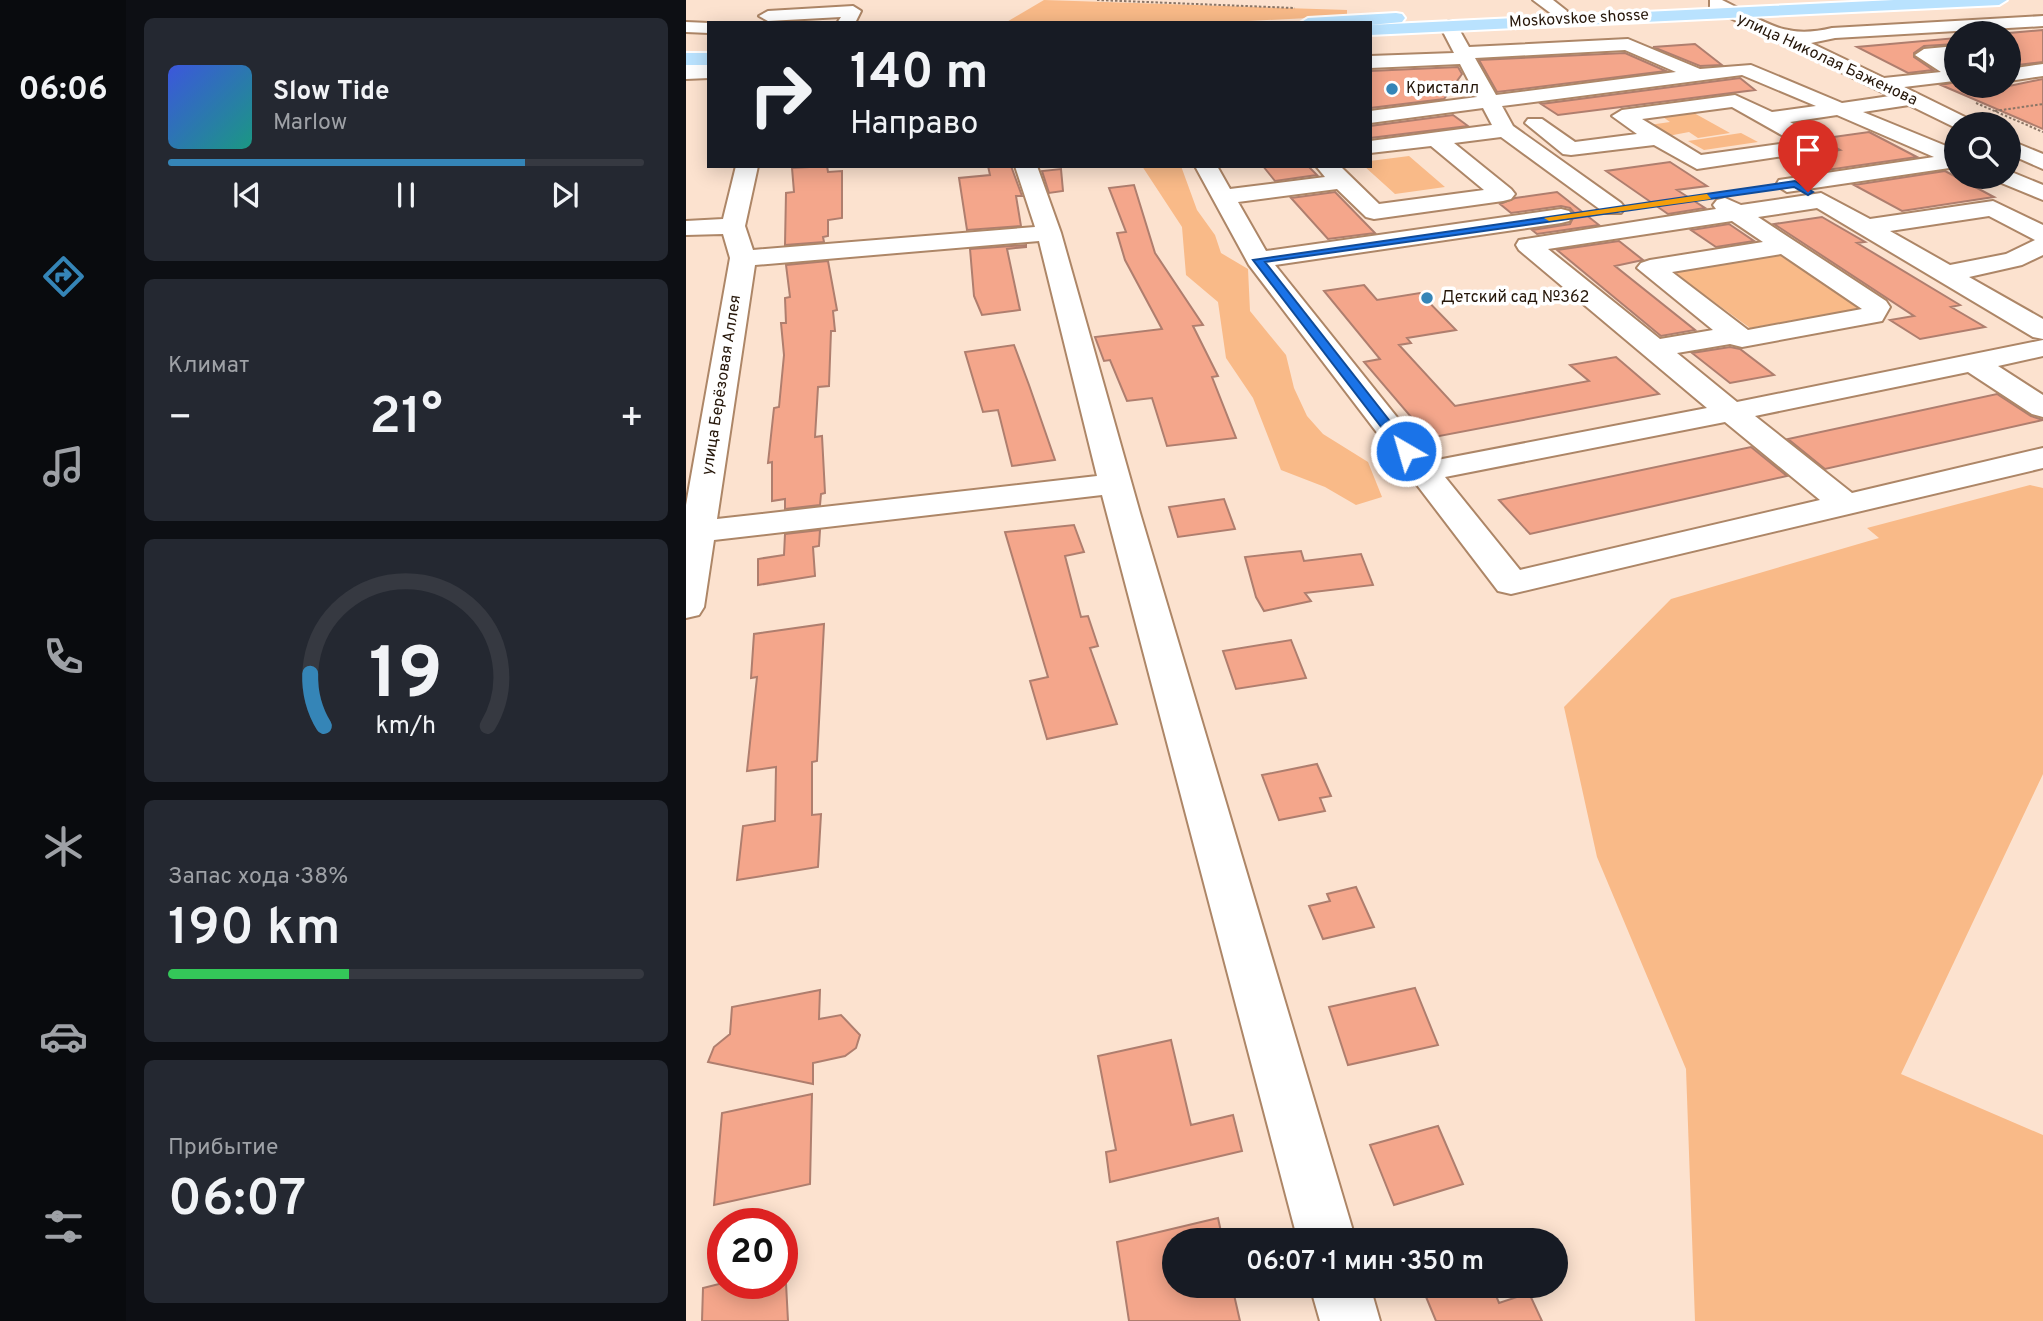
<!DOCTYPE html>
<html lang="ru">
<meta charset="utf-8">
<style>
:root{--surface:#171b24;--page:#242831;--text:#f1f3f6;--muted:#9ea1a6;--line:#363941;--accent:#3585b7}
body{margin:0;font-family:Overpass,sans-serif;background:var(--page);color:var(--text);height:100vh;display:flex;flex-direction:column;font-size:26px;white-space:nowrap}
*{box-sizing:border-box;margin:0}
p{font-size:23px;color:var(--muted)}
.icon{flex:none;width:38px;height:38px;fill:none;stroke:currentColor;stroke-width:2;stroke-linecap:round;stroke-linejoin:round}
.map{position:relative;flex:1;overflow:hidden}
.side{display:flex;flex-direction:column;gap:18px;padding:18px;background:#0d0f14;width:560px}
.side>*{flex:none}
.banner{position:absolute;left:21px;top:21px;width:665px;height:147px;border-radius:0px;box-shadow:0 4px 18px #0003;background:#171b24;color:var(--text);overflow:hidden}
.buttons{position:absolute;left:1258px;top:21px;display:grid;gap:14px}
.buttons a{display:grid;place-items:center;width:77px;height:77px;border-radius:50%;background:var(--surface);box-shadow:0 4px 18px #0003;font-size:35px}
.speed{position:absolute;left:21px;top:1208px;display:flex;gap:14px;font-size:35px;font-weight:700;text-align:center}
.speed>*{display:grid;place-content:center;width:91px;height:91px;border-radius:50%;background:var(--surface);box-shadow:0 4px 18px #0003;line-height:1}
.speed .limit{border:10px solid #d22;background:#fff;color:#111}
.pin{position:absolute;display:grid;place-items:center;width:60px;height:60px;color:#fff;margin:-72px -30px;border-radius:50% 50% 50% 0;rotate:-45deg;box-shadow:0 0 7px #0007}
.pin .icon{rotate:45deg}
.me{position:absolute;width:77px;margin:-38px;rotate:322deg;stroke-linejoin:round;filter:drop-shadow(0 0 5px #0008)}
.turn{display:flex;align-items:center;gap:24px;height:147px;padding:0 28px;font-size:32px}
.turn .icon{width:91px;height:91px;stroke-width:2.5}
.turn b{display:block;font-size:49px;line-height:60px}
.big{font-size:52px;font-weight:600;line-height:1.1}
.side .card{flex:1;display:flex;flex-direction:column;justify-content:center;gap:10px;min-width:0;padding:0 24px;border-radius:10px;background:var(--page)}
.side .dial{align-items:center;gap:0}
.dial svg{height:182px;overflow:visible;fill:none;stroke:var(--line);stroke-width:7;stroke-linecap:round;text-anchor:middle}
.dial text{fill:var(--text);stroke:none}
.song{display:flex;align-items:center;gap:21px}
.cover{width:84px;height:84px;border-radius:10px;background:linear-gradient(135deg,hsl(230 70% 55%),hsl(170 70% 35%))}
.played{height:7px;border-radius:4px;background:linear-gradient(90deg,var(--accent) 75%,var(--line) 75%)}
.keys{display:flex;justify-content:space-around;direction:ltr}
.heat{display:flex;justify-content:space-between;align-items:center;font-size:38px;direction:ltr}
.charge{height:10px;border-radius:5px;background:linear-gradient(90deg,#34c759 38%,var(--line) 0)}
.trip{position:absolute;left:476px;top:1228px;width:406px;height:70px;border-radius:35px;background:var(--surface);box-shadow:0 4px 18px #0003;font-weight:600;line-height:70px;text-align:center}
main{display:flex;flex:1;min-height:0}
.tabs{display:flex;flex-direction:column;width:126px;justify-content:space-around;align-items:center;background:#090b0e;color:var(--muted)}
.tabs .icon{width:49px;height:49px}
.tabs .on{color:var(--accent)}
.tabs b{font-size:32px;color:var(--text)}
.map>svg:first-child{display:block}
.green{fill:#f9ba88}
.building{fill:#f4a68b;stroke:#af7e6e;stroke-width:2}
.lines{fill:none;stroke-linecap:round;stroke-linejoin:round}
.minor-casing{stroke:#ad8667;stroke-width:4}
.major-casing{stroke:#fff;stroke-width:4}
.path{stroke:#8b7667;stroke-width:2;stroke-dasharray:2.5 2;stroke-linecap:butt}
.minor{fill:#fff;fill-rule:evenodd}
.major{fill:#b9e2fe;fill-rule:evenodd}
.route{fill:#1a73e8;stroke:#114b97;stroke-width:2}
.slow{fill:#f59e0b}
.poi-dot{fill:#3585b7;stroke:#fff;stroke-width:2.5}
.labels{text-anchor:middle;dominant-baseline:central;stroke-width:7;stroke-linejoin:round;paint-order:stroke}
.far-street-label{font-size:16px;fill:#26170a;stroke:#fff}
.far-poi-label{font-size:16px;fill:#26170a;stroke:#fff;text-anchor:start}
</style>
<main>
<nav class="tabs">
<b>06:06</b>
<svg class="icon on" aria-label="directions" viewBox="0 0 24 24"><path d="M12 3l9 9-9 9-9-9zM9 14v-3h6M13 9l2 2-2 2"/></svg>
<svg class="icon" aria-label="music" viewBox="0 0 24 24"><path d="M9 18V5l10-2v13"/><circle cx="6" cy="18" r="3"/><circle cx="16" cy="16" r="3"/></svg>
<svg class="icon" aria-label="phone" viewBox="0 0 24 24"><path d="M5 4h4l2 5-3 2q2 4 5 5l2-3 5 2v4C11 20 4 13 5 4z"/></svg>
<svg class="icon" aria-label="climate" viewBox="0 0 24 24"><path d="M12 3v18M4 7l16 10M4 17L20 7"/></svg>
<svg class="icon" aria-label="car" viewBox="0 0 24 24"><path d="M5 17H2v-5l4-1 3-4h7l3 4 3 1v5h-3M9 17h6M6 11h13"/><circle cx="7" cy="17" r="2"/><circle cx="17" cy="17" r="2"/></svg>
<svg class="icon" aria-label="filters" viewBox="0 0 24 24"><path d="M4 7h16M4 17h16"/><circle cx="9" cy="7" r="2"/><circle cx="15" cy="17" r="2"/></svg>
</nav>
<section class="side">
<div class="card">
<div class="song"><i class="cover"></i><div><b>Slow Tide</b><p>Marlow</p></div></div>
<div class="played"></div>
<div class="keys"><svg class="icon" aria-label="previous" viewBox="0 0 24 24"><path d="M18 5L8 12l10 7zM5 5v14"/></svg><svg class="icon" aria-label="pause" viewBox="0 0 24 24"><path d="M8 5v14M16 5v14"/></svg><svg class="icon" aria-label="next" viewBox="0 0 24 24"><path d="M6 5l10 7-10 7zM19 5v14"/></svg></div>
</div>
<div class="card"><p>Климат</p>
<div class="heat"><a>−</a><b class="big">21°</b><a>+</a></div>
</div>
<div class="card dial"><svg viewBox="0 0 100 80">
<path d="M14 69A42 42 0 1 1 86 69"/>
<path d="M14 69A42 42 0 0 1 8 46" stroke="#3585b7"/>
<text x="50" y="56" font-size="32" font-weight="700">19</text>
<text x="50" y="72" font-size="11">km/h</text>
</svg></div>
<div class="card"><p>Запас хода · 38%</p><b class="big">190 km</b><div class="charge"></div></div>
<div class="card"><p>Прибытие</p><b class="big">06:07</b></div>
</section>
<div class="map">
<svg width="1357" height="1321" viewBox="0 0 1357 1321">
<rect width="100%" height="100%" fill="#fce2cf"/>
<path class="green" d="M358 0 661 10V16L524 23H319Z
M1008 113 1044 133 1012 138 1003 132 982 136 963 125 984 122 977 117Z
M1055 133 1072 142 1018 150 1002 141Z
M723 156 759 187 709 194 678 166H684V161Z
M456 166H495L511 210 529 235 535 253 562 269 564 311 600 355 608 388 621 416 637 434 682 462 696 497 670 505 639 487 595 470 567 398 540 358 532 302 500 275 496 227Z
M1093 255 1175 308 1064 328 987 272Z
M1344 485 1357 488V774L1215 1074 1357 1135V1321H1009L1000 1069 911 857 878 707 985 599 1193 538 1181 528Z"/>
<path class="building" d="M1357 30V62L1323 66V33Z
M1270 38V44L1238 46 1228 53V57L1247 70 1222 73 1171 47Z
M1009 44 1036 65 1014 66 967 47Z
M939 53 980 71 811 92 793 60Z
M772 67 776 74 758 99 684 108V71Z
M1054 78 1069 90 872 115 855 104Z
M1357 79V129L1255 85 1270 82V86H1323Z
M767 115 782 126 684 138V126Z
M1183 132 1231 157 1141 170 1116 156 1154 150 1143 144 1140 138Z
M984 162 1021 186 991 190 1019 208 982 214 920 171Z
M141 166 142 172 156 171V218L142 220V236L137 237 138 242 99 245 100 193 108 192 106 168Z
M302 166H325L336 196H330L335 226 281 230 273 178 304 175Z
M577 166H622L631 175 589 181Z
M375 169 377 191 363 193 356 171Z
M1259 171 1308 197 1216 211 1168 185Z
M448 185 469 253 517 325 507 326 532 376 526 377 550 438 481 446 466 398 441 401 424 360 418 361 409 337 476 329 439 260 431 233 440 232 423 188Z
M649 192 689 233 642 239 605 198Z
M871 192 913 225 851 234 846 230 884 224 889 214 884 208 875 206 825 213 814 204 829 198Z
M1136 217 1179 242 1171 243 1274 305 1265 307 1299 327 1234 339 1204 320 1228 316 1088 224Z
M1043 224 1068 241 1030 247 1005 230Z
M933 241 957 260 929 266 1009 330 975 336 871 250Z
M340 245V247L321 249 334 310 296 315 288 296 284 249Z
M142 261 151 310 147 311 149 331H145L143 386 132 387 129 437 136 436 139 493 135 494 134 505 99 509V499L86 501V462L82 463 88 408 93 407 98 355 95 323H100L99 298 104 297 100 265Z
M678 285 691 300 734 293 770 330 721 338 725 343 713 345 769 406 903 381 884 365 930 357 973 394 743 438 678 362 694 359 638 291Z
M328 345 343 385 369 460 326 466 312 410 297 412 279 352Z
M1044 347 1054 349 1088 375 1044 383 1006 353Z
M1311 394 1345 416 1357 420 1139 469 1102 439Z
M1065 447 1101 476 844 534 813 500Z
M538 499 549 529 492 537 483 507Z
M388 525 398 552 379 556 395 617 402 616 412 646 404 648 431 724 361 739 344 681 362 677 319 532Z
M134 530 133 546 127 547 129 576 72 585V559L98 555 99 534Z
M615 551 618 561 675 554 687 585 619 593 625 601 578 611 570 597 559 557Z
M138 624 131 761 126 762V815L135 814 132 867 51 880 57 826 89 821 90 767 61 771 71 677 65 678 68 634Z
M605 640 620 678 550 689 537 651Z
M631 764 645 796 634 798 639 811 593 820 576 775Z
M670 887 688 927 637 939 623 906 644 901 641 894Z
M729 988 752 1045 662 1065 643 1007Z
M134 990 133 1019 155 1015 174 1035 170 1048 159 1056 127 1063V1084L22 1062 28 1047 44 1034 46 1007Z
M485 1040 505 1125 547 1115 556 1151 424 1182 420 1152 430 1150 412 1056Z
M126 1094 124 1184 28 1205 36 1113Z
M752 1126 777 1184 708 1205 684 1145Z
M532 1218 537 1241H488V1286H546L554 1321H443L431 1242Z
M37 1283H100L102 1321H16L17 1288Z
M755 1286H806L813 1303 843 1293 856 1321H750L738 1292Z"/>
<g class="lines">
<defs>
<path id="minor" d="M847 0H867L881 11 879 15H867Z
M1024 0H1036C1079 21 1097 40 1146 28L1357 16V26L1149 38 1125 43 1198 78 1255 72 1229 55 1238 49 1270 46V56L1259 58 1270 63 1268 81 1218 87 1285 120 1288 124H1270V128L1223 105 1177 112 1270 150V167L1101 192 1090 185 1093 180 1248 157 1151 115 1104 122 1138 140 1141 145 1138 150 1011 169 968 145 885 155 877 154 839 123 842 119H856L889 142 951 134 926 116 936 110 1049 95 1086 112 1130 106 1056 75 816 106 827 126 935 203 939 208 935 213H919L815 137 768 143 825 189 829 194 825 199 817 201 688 219 680 217 651 189 552 202 580 251 875 209 883 211 887 216 883 221 875 223 589 265 746 461 1021 408 833 250 830 245 833 240 1030 209 1027 205 1031 200 1039 198 1055 205 1135 193 1184 219 1307 201 1357 225V255L1336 265 1283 277 1357 319V339L1347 337 1131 208 1072 217 1200 301 1204 307 1196 321 1056 347 1044 344 991 353 1051 402 1357 340V356L1312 366 1357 395V417L1346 414 1282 372 1069 416 1166 493 1357 448V468L825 594 812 591 563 265 509 166H531L544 189 639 177 630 166H654L693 204 798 190 745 146 684 153V141L806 125 797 108 684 123V111L791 97 774 64 684 68V56L768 53 754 26 763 21 769 22 783 47 942 39 1014 69 1065 65 1156 103 1204 96 1024 8ZM939 50 990 72 810 95 789 58ZM1046 107 1108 142 1015 155 956 119ZM1303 216 1349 240 1320 254 1264 265 1204 231ZM1046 221 1077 242 964 260 955 263 951 268 1027 330 974 339 862 249ZM1095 254 1176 309 1062 330 986 272ZM1039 422 1134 500 834 570 759 477Z
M167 6 175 11 169 23H151L155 17 82 21 73 16 82 11Z
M0 22 23 23V33L0 32Z
M1357 64V76L1323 81V69Z
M23 66V78L0 79V67Z
M1323 140 1357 154V169L1323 154Z
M50 166H72L59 226 67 250 349 227 329 166H351L375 233 454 513 670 1241H612L416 495 28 540 18 607 13 615 0 618V505L44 258 37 234 0 235V221L37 219ZM353 241 411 476 31 519 69 265Z
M1323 171 1357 185V200L1313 182 1310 177H1323Z
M624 1286H684L694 1321H634Z"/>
<path id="major" d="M1208 0H1321L1313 5 684 35V25Z
M710 13 716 14 719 18 716 22 684 25 614 23 622 18Z
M0 53H23V65H0Z"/>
</defs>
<use href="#minor" class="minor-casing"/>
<use href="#major" class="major-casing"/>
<path class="path" d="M411 0 609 8
M1290 103 1357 132
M1309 111 1357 104"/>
<use href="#minor" class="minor"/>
<use href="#major" class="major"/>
</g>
<path class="route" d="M1109 181 1127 192 1122 195 1108 187 579 262 725 448V454H716L567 260Z"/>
<path class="slow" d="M1021 194 1025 199 863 221 858 218Z"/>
<g class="poi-dot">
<circle cx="706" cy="89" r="7"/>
<circle cx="741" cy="298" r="7"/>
</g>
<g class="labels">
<g class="far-street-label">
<text transform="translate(893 19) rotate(-3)">Moskovskoe shosse</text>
<text transform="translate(1141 60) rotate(25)">улица Николая Баженова</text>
<text transform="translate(36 385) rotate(-81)">улица Берёзовая Аллея</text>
</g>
<g class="far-poi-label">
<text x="720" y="89">Кристалл</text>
<text x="755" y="298">Детский сад №362</text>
</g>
</g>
</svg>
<div class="buttons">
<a><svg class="icon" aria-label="sound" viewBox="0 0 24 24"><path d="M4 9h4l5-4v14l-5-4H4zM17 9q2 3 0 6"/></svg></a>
<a><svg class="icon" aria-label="search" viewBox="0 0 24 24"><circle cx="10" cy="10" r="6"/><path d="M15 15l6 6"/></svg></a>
</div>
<div class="speed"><div class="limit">20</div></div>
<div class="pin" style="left:1122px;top:192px;background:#d93025"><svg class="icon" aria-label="arrive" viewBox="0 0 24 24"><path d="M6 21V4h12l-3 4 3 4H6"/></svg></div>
<svg class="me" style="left:720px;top:451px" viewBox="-20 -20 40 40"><circle r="17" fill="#1a73e8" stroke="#fff" stroke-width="3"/><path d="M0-11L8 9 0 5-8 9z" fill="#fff"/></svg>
<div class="trip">06:07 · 1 мин · 350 m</div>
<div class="banner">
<div class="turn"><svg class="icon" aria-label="right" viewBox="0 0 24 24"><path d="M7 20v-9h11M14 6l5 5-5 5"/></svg><div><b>140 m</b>Направо</div></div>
</div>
</div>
</main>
